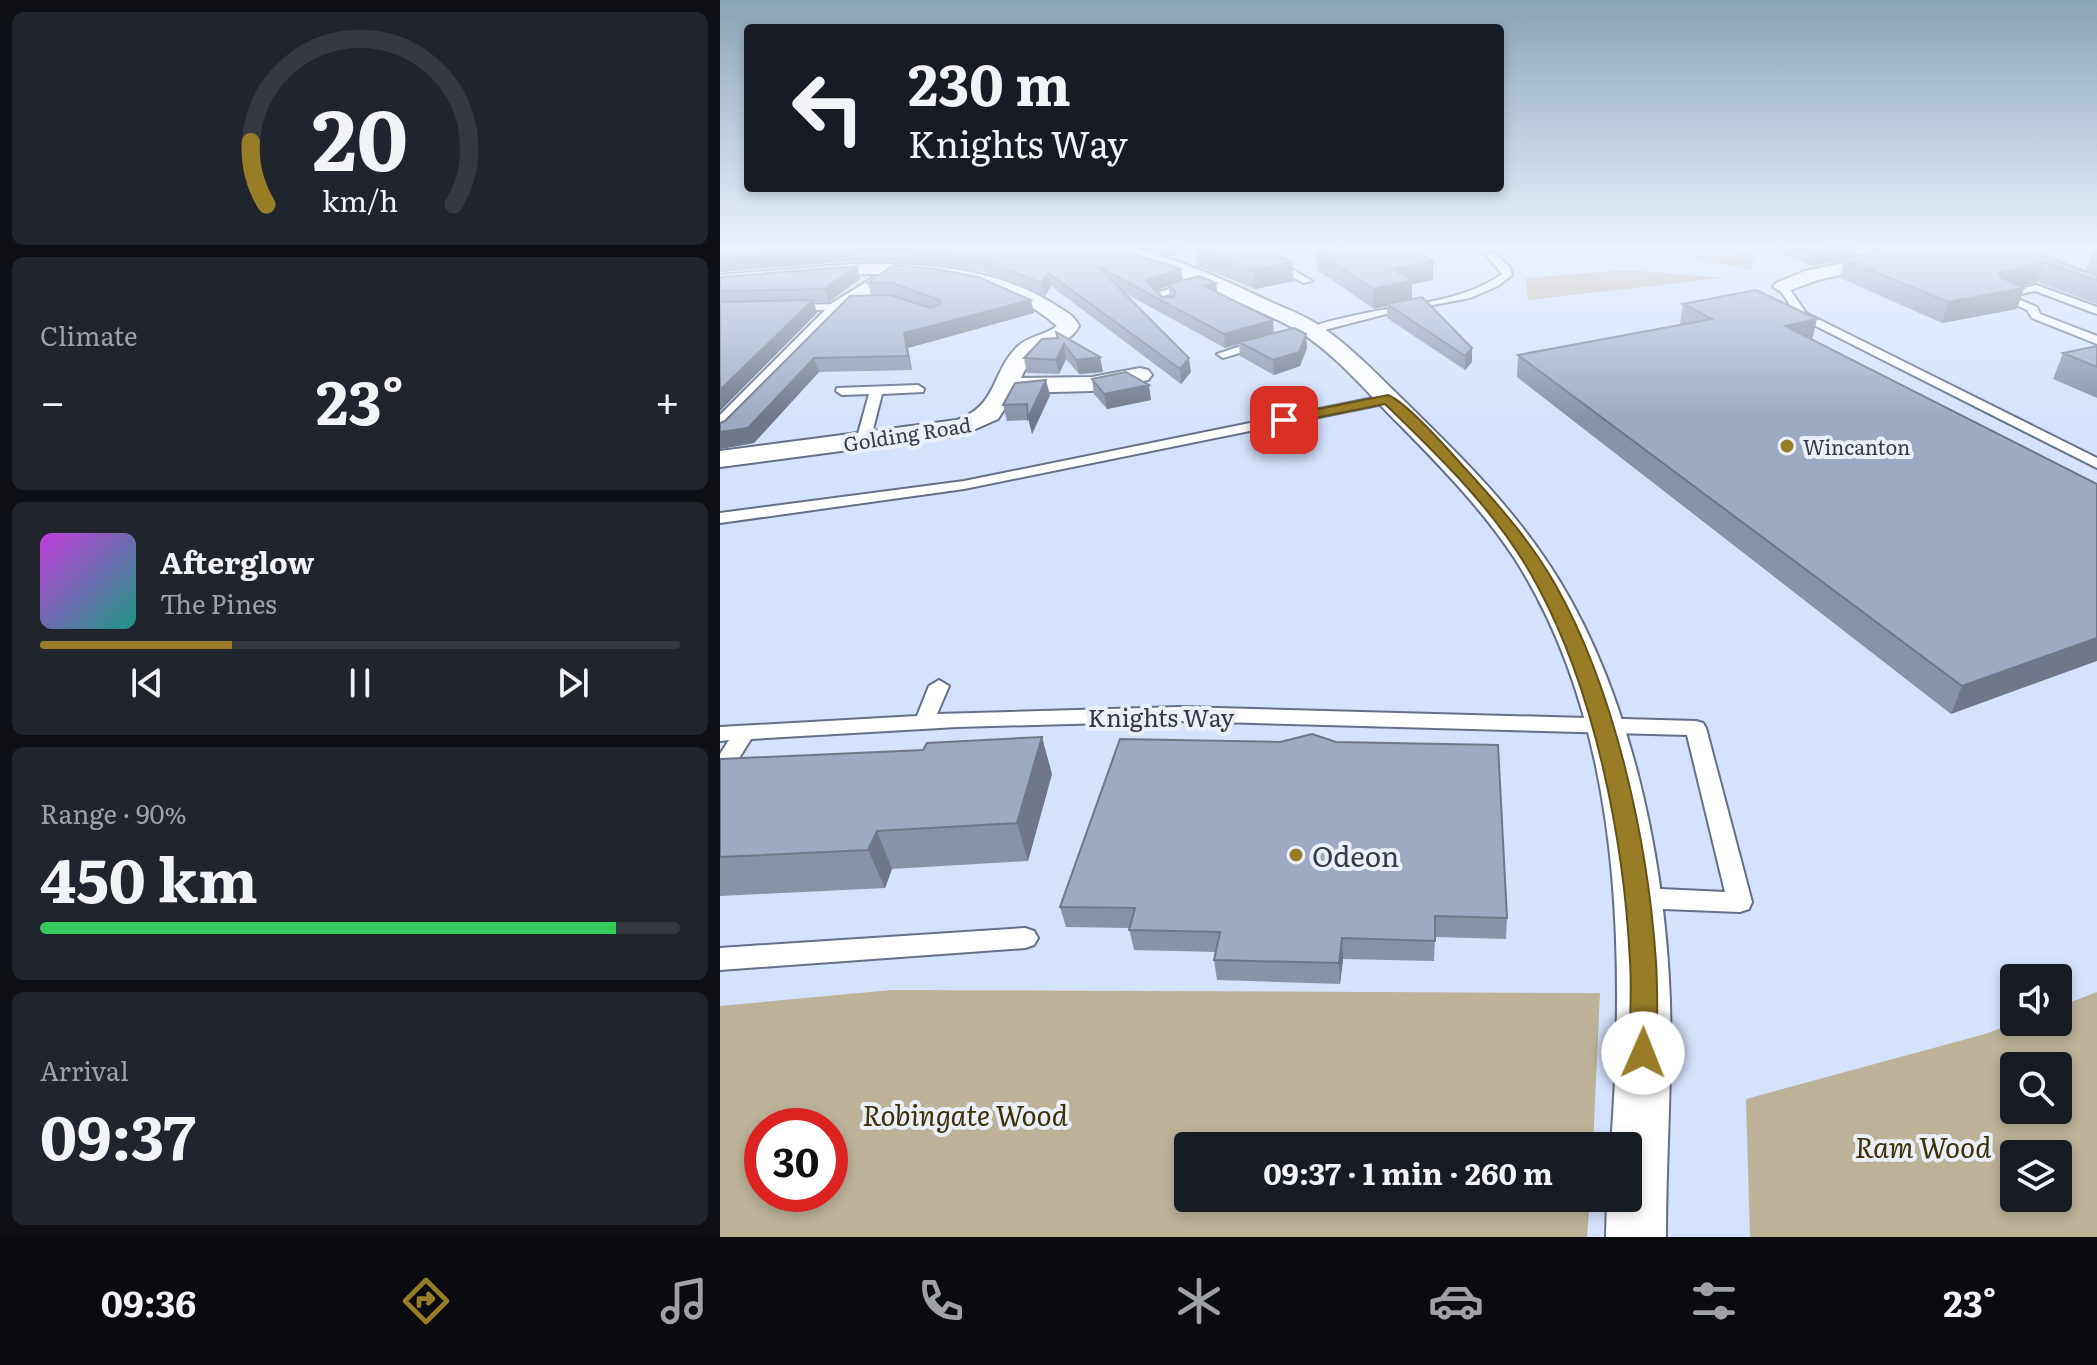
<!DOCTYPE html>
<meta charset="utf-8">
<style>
:root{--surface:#171b24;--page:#20242c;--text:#f1f3f6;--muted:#9ea1a6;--line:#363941;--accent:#987d26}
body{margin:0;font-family:Literata,serif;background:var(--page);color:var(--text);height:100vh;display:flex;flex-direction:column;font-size:30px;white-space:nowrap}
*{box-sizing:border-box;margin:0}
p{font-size:26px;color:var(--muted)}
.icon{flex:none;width:44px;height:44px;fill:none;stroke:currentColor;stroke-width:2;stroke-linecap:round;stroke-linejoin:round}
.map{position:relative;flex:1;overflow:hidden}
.sheet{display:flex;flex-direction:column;gap:12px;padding:12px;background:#0d0f14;width:720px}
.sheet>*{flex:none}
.guide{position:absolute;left:24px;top:24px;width:760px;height:168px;border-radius:8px;box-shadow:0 4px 12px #0003;background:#171b24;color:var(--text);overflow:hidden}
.fabs{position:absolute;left:1280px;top:964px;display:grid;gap:16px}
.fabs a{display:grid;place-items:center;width:72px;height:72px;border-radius:8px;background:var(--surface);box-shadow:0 4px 12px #0003;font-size:40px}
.speed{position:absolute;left:24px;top:1108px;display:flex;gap:16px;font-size:40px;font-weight:700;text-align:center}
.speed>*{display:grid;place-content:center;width:104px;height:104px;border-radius:50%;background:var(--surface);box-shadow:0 4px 12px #0003;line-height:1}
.speed .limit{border:12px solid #d22;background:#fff;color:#111}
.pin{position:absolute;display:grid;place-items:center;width:68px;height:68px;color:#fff;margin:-34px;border-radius:16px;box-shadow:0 4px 12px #0006}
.me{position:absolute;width:88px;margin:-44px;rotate:1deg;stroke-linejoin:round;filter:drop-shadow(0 0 6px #0008)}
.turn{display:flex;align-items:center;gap:28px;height:168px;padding:0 32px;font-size:36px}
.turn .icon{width:104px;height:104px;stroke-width:2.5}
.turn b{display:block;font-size:56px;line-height:68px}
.big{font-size:60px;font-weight:700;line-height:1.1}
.sheet .tile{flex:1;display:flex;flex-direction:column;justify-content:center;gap:12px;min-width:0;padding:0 28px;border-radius:12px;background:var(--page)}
.sheet .dial{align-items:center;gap:0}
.dial svg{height:208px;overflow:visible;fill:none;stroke:var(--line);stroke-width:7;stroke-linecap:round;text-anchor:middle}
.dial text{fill:var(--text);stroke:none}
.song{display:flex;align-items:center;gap:24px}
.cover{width:96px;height:96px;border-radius:12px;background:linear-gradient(135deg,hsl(290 70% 55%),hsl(170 70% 35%))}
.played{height:8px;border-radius:4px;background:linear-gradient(90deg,var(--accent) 30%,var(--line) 30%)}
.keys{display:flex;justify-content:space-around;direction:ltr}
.heat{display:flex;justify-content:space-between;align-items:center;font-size:44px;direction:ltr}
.charge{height:12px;border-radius:6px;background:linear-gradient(90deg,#34c759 90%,var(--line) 0)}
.trip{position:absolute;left:454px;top:1132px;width:468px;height:80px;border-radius:8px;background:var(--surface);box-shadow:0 4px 12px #0003;font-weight:700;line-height:80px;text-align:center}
.dock{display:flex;height:128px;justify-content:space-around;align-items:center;background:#090b0e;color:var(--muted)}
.dock .icon{width:56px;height:56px}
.dock .on{color:var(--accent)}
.dock b{font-size:36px;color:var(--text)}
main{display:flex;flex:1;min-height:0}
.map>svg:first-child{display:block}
.green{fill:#bbb298;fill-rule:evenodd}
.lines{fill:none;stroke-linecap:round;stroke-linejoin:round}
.service-casing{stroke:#657088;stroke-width:4}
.minor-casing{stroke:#657088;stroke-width:4}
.service{fill:#fff;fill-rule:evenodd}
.minor{fill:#fff;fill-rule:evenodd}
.wall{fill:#8892a9;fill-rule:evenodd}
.shaded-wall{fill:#6f7789}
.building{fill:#9eaac4;stroke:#6f7789;stroke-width:2}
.route{fill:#987d26;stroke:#635119;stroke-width:2}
.poi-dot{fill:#987d26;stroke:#eaeffa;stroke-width:3}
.labels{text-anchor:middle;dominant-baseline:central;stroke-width:8;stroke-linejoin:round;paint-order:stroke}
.far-street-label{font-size:20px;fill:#353a45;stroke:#eaeffa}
.far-poi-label{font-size:20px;fill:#353a45;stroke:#eaeffa;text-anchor:start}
.street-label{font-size:24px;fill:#353a45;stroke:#eaeffa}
.near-poi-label{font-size:28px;fill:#353a45;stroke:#eaeffa;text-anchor:start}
.near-park-label{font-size:28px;font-style:italic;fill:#3d3105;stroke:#eaeffa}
</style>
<main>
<section class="sheet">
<div class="tile dial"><svg viewBox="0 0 100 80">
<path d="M14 69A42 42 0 1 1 86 69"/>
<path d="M14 69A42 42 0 0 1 8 45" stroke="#987d26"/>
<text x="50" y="56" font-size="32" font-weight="700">20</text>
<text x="50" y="72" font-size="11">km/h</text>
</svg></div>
<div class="tile"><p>Climate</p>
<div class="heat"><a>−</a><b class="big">23°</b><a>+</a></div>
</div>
<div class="tile">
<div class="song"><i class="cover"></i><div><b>Afterglow</b><p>The Pines</p></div></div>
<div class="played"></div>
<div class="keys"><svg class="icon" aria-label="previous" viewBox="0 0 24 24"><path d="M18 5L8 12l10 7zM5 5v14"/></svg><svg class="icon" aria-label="pause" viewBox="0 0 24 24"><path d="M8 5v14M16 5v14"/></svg><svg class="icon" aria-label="next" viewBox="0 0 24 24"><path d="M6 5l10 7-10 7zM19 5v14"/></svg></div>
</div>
<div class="tile"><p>Range · 90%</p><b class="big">450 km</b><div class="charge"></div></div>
<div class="tile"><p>Arrival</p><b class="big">09:37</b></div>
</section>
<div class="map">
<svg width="1377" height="1237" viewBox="0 0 1377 1237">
<rect width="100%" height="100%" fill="#d5e2fd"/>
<path class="green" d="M788 245H1010L1035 256 1030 270 968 257 804 254Z
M908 270 1002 278 808 300 806 278Z
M172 990 880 993 873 1146H468V1198H870L867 1237H0V1006ZM42 1126H110V1194H42Z
M1377 992V1237H1030L1026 1099 1265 1034 1297 1022H1338V1007ZM1294 1066H1338V1110H1294ZM1294 1154H1338V1198H1294Z"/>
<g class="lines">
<defs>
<path id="service" d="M504 245 536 248 592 281 583 283 530 252Z
M768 253H774L790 267 792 275 778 286 750 298 670 313 593 333 587 330C598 323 615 320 628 317 678 304 739 305 782 274L766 255Z
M473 282 478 285 477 287 443 296 453 303V307H445L429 295Z
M1063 284 1067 285 1086 313 1377 458V468L1078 317 1058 287Z
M1316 285 1377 307V314L1315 291 1291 296 1317 307 1320 314 1377 336V344L1312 318 1307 310 1275 295Z
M119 304 124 307 123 309 71 311 66 308 71 305Z
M542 339 548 343 546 345 503 358 497 354Z
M198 385 204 389 203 392 162 394 150 441 143 445 138 444 136 441 149 394 122 395 116 391 117 388Z
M668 395 675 399 673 402 244 489 0 523V513L244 481Z
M219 680 229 686 217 714 460 707 976 721 983 723 986 728 1032 902 1029 909 1020 912 919 908 910 905 907 898 910 891 919 888 1005 892 967 735 460 721 237 727 31 739 8 776 0 779V754L9 740 0 741V727L197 716 209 686Z
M305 928 314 931 318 938 314 945 305 948 0 970V948Z"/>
<path id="minor" d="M370 245C380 245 392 244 402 246 453 256 504 280 551 302 567 309 583 315 597 324 626 343 650 367 674 391 728 444 781 494 824 557 908 679 945 854 950 1001 952 1079 946 1158 946 1237H886L887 1198H908V1146H891C905 953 903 729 795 559 763 510 722 468 681 426 648 394 619 357 580 332 566 323 551 317 536 310 483 285 429 265 373 249Z
M1128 245H1148L1159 255 1157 267 1098 280 1063 293 1053 287 1056 283 1085 271 1141 259Z
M133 264C203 263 276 267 337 306 346 312 355 316 359 326 346 351 318 339 301 378L372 377 420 368 428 370 432 375 428 380 372 391 295 393 278 419 242 435 0 467V451L237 420C278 405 271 373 297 347 308 336 326 335 337 326 253 251 103 276 0 287V275Z
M156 276 163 278 166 282 163 286 126 311 9 435 0 438V415L112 303Z"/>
</defs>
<use href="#service" class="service-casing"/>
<use href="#minor" class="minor-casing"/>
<use href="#service" class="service"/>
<use href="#minor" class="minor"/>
</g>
<path class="wall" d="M0 245H387L462 280 496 283 497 292 554 333 586 334 587 348 580 366 554 375 520 356 519 344 505 348 403 292 471 372 461 384 331 286 325 296 265 272 186 262 133 261ZM448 286 450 297H442L435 291Z
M409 245H476L448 257Z
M1035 245H1138L1135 256 1159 251 1152 245H1293L1366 271 1373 251H1377V304L1317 282 1300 286 1304 288 1297 309 1222 323 1120 278 1124 260 1092 266 1060 252 1052 253Z
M474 248 574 281 535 289 477 266Z
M641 250 713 261V280L692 284V299L752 362 745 370 667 318V306L654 309 597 270 596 251Z
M174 265 314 313 188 348 192 370 99 372 34 443 0 449V423L5 421 151 295 148 283Z
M137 266 140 279 109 302H94L97 313 0 411V277Z
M963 304 1092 340 1377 484 1231 714 797 377 798 355 961 325 960 324Z
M336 332 380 357 383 372 359 374 346 359 339 374 307 373 304 358 337 338Z
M1377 346V398L1333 379 1343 353Z
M372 379 431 400 387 409 374 394Z
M330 395 312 434 309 420 287 421 283 405Z
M0 759 332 774 308 861 172 869 165 888 0 896Z
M340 907 787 918 786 939 715 937 714 961 623 959 620 984 497 980 494 960 495 952 414 950 409 928 346 927Z"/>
<path class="shaded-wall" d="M446 245H476L448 257Z
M1054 245H1061L1060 252 1052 253Z
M1107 245H1138L1135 257 1092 266 1097 247Z
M129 249 133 261 0 272V259Z
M713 261V280L692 284V300L667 304V306L654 309 653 289 672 269Z
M572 262 574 281 535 289 534 270Z
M1324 262 1317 282 1272 294 1279 273Z
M137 266 140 279 109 302 104 289Z
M461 269 463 282 448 284V286L426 293 425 280Z
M328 273 331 286 325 296 322 283Z
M496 283 498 296 484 286Z
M1304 288 1297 309 1222 323 1228 302Z
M93 300 97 313 0 411V390Z
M311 300 314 313 188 348 192 370 188 356 184 333Z
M1097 319 1092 340 1065 326Z
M553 320 554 334 519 342V344L505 348 504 334Z
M586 334 587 348 580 366 554 375 553 360Z
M344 344 346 359 339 374 336 360Z
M752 348V362L745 370V356Z
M380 357 383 372 359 374 356 360Z
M94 358 99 372 34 443 0 449V432Z
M469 358 471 372 461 384 460 369Z
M326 380 330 395 312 434 308 418Z
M429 385 431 400 387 409 384 394Z
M1377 638V661L1231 714 1242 686Z
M322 737 332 774 308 861 297 823Z
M157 831 172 869 165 888 148 850Z
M622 938 623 959 620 984 619 963Z"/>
<path class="building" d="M0 245H387L461 269 425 280 442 297H454L455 291 448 284 479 276 496 283 484 286 553 320 504 334 377 266 469 358 460 369 328 273 322 283 262 260 183 249H129L0 259Z
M480 245H542L572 262 534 270 474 248Z
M633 245 641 250 667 245H683L713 261 672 269 692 280 653 289 596 251Z
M1165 245H1293L1377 275V281L1324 262 1279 273 1280 277 1304 288 1228 302 1124 259 1164 250Z
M174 265 216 269 258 277 311 300 184 333 188 356 94 358 28 428 0 432V423L5 421 130 296 170 295 211 308 221 304 220 300 172 283H148Z
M137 266 104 289 0 291V277Z
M1036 290 1097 319 1065 326 1377 484V638L1242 686 798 355 992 319 963 304Z
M702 297 752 348 745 356 667 304Z
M93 300 0 390V302Z
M574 328 586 334 579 352 553 360 519 342Z
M336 332 380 357 356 360 344 344 336 360 304 358 322 339 338 338Z
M1377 346V367L1343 353Z
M406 372 429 385 384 394 372 379Z
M326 380 308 418 307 404 283 405 295 383Z
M592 734 616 742 778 745 787 918 715 916V941L622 938 619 963 494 960 500 932 409 930 415 908 340 907 400 739 560 742Z
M322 737 297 823 157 831 148 850 0 857V759L203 750 207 743Z"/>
<linearGradient id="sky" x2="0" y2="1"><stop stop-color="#87a4b6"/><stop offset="0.59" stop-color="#ecf2fe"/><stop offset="1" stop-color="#ecf2fe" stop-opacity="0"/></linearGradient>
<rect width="1377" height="418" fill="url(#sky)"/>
<path class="route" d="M668 395C686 402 727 448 742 465 776 502 810 540 835 584 895 690 928 841 936 962 938 992 937 1023 937 1053L933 1062 923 1066 913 1062 909 1053C910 1022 912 992 910 961 904 840 875 692 817 585 780 515 721 458 665 404L564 424 557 420 564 416Z"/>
<g class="poi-dot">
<circle cx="1067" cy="446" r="8"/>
<circle cx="576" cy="855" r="8"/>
</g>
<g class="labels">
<g class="far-street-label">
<text transform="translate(187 433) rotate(-9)">Golding Road</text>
</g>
<g class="far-poi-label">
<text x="1083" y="446">Wincanton</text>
</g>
<g class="street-label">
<text x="441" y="716">Knights Way</text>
</g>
<g class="near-poi-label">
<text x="592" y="855">Odeon</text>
</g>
<g class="near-park-label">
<text x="245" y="1114">Robingate Wood</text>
<text x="1203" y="1146">Ram Wood</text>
</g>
</g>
</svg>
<div class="fabs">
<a><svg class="icon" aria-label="sound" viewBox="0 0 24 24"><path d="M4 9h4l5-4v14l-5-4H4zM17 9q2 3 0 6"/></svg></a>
<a><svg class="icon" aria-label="search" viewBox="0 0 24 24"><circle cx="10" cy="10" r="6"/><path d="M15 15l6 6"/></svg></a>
<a><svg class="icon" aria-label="layers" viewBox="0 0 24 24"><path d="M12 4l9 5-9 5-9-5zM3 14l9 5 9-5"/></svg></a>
</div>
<div class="speed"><div class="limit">30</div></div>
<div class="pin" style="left:564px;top:420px;background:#d93025"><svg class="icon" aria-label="arrive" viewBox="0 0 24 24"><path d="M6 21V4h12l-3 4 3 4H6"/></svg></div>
<svg class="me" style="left:923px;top:1053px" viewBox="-20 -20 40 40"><circle r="19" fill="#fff"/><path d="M0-13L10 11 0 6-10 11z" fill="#987d26"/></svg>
<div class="trip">09:37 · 1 min · 260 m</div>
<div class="guide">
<div class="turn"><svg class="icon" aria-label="left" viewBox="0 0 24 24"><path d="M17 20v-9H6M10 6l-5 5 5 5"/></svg><div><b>230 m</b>Knights Way</div></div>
</div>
</div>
</main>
<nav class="dock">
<b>09:36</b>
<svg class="icon on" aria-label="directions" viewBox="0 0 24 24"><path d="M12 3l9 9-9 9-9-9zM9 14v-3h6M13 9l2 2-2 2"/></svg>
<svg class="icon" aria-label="music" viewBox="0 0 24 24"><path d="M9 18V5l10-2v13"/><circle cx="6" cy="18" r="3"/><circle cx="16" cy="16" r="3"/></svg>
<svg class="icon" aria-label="phone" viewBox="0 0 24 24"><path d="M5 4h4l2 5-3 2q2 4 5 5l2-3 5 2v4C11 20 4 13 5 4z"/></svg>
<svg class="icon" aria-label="climate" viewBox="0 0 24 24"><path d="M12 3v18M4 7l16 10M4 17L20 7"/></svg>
<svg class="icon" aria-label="car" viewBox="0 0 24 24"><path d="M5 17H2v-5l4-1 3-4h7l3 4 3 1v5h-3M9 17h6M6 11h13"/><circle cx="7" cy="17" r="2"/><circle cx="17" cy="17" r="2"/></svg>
<svg class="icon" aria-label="filters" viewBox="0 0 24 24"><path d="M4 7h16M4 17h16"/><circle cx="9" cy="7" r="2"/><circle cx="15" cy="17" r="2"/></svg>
<b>23°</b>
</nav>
